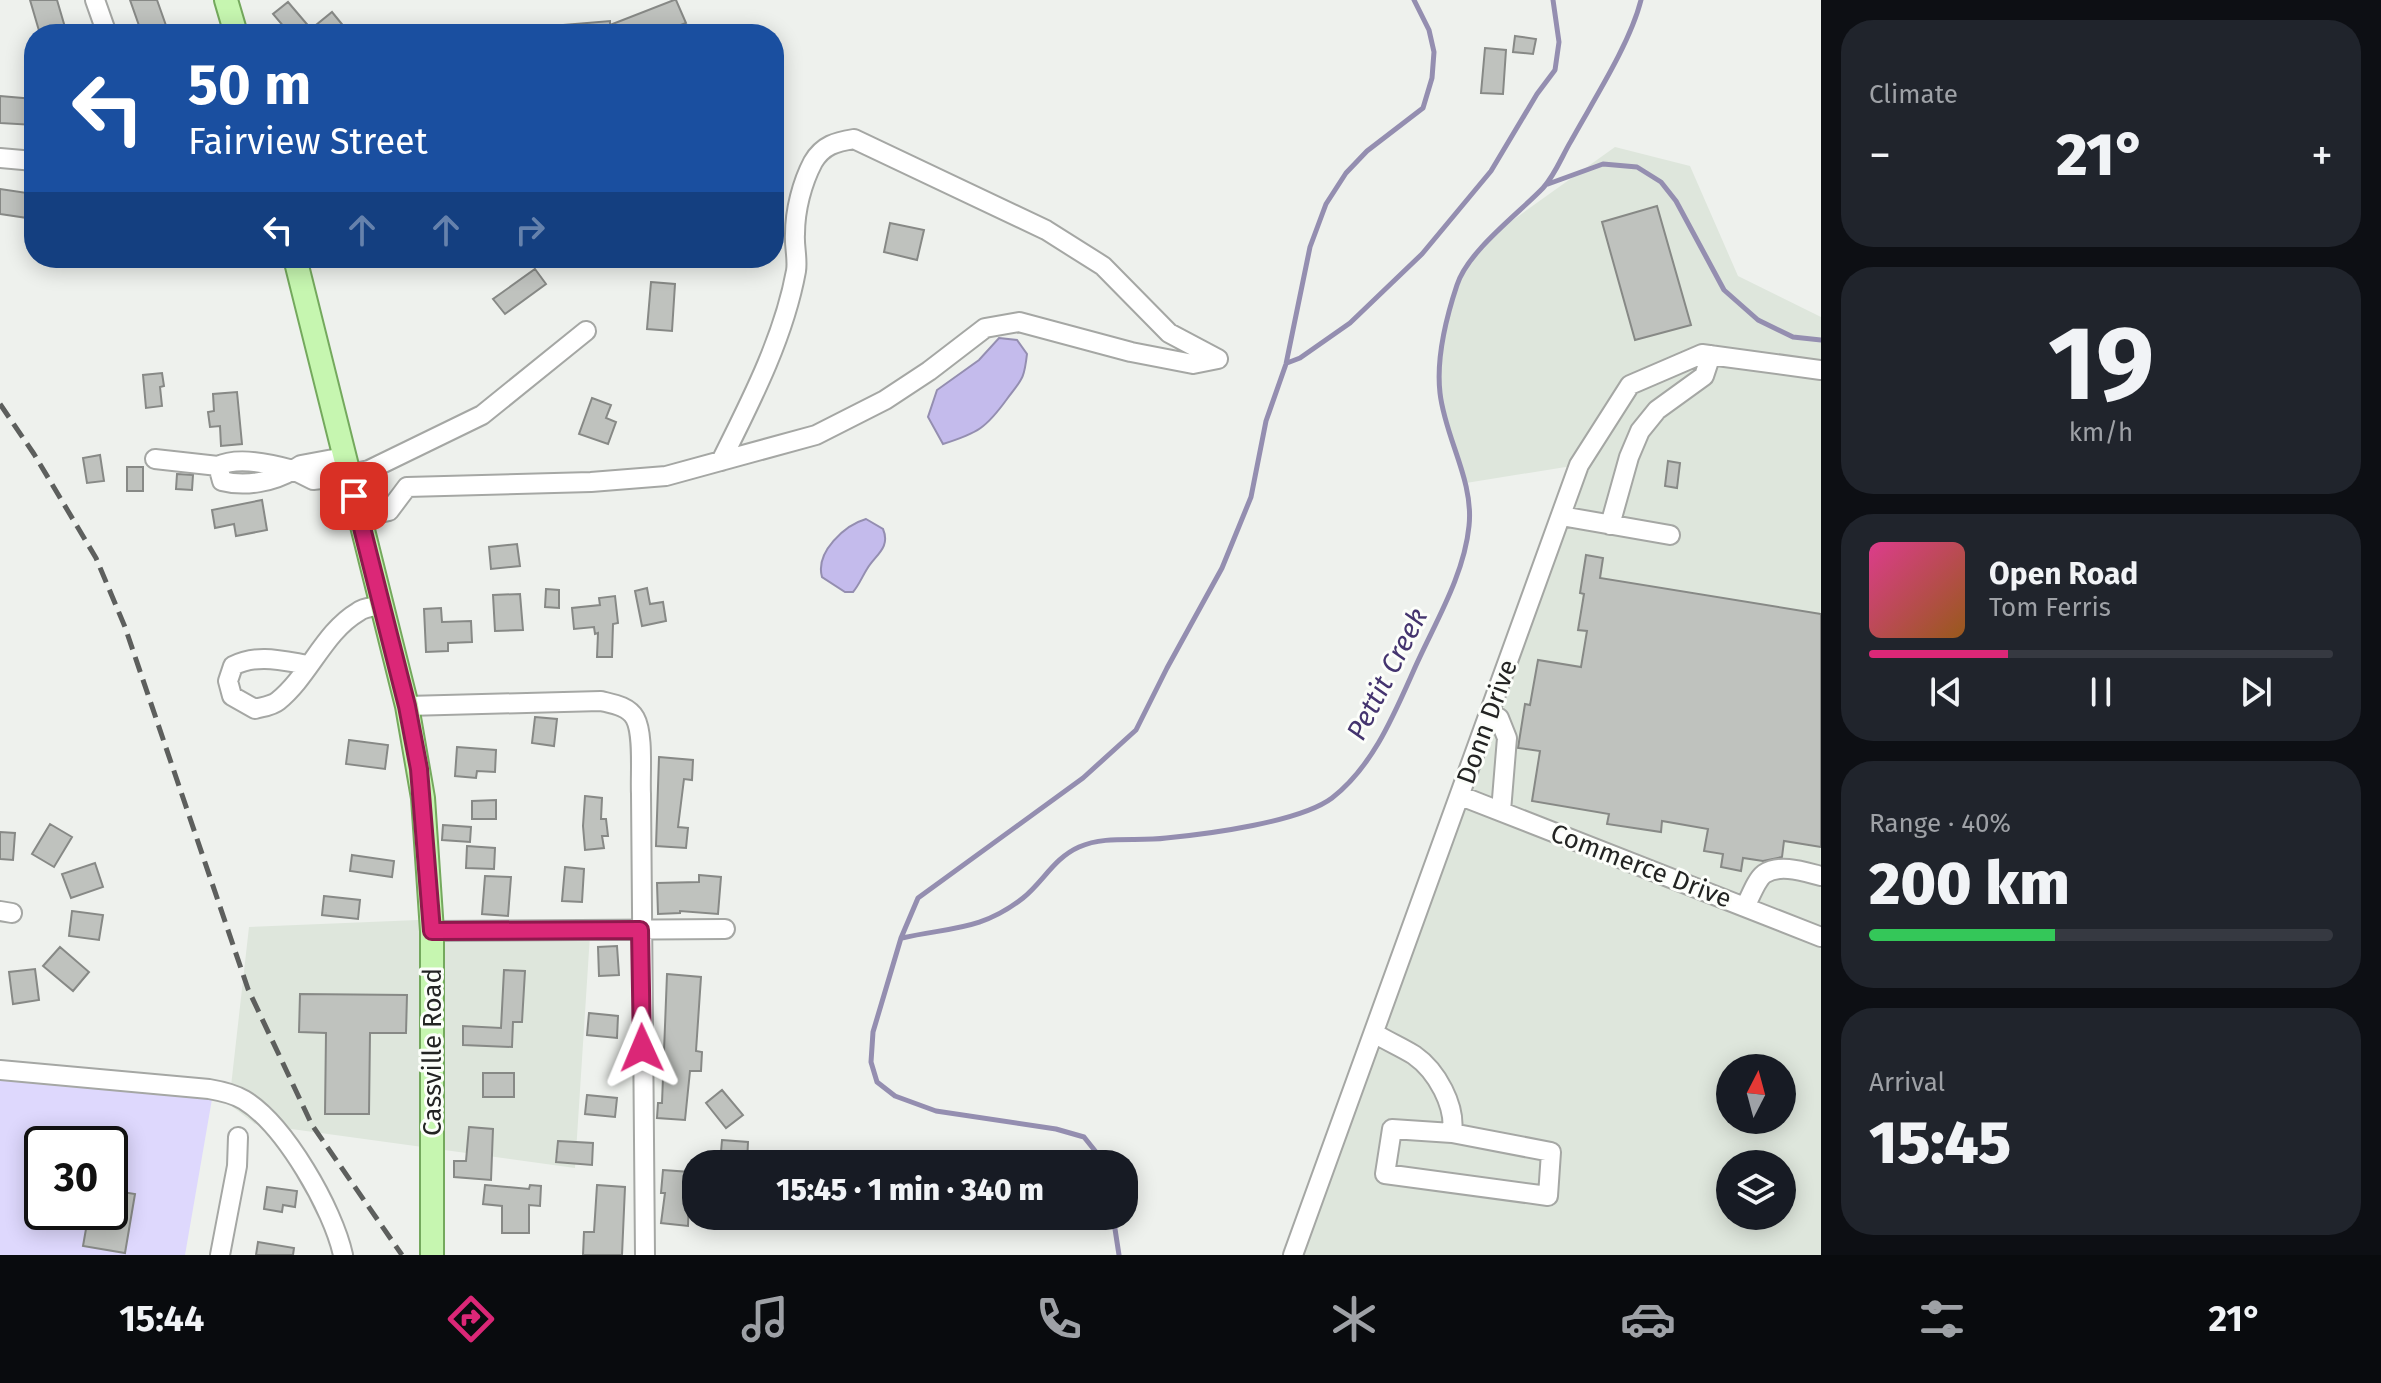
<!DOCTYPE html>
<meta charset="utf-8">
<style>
:root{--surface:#171b24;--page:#20242c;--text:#f1f3f6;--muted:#9ea1a6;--line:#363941;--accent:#db2777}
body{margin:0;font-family:"Fira Sans",sans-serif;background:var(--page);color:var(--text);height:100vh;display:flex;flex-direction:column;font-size:30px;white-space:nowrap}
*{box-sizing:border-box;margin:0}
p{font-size:26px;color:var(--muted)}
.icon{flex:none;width:44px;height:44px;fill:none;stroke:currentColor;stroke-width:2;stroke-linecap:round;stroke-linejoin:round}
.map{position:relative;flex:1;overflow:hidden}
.drawer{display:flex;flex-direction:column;gap:20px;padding:20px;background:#0d0f14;width:560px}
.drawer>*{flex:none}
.top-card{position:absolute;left:24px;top:24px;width:760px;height:244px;border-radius:32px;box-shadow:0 4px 20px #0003;background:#1a4fa0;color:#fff;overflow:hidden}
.needle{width:52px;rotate:6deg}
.tools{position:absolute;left:1716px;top:1054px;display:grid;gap:16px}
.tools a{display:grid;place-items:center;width:80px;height:80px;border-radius:50%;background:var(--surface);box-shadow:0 4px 20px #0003;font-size:40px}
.speed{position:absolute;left:24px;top:1126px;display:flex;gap:16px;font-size:40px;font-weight:700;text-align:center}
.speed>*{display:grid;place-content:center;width:104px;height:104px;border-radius:50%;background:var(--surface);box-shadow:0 4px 20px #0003;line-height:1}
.speed .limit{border:4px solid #111;border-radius:12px;background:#fff;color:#111}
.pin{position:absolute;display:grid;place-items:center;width:68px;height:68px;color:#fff;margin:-34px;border-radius:16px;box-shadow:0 4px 12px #0006}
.me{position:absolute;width:88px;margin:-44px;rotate:359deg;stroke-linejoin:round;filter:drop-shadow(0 0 6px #0008)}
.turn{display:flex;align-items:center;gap:28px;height:168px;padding:0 32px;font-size:36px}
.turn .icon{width:104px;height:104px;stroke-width:2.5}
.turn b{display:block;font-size:56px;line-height:68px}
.lanes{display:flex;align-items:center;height:76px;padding:0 32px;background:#0003;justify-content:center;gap:40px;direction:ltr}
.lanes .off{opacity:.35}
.big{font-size:60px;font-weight:800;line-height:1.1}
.drawer .widget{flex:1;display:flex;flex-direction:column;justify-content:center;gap:12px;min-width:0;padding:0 28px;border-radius:32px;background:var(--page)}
.drawer .dial{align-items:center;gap:0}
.dial b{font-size:104px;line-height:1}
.song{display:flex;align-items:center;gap:24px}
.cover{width:96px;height:96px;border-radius:12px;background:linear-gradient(135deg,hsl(330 70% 55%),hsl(30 70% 35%))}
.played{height:8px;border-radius:4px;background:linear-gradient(90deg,var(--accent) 30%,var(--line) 30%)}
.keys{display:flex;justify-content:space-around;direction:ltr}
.heat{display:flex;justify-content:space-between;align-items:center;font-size:44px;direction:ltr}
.charge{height:12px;border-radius:6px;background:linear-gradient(90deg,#34c759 40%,var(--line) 0)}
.trip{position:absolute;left:682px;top:1150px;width:456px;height:80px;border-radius:32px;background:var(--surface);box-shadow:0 4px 20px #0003;font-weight:800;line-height:80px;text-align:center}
.tabs{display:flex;height:128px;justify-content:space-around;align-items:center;background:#090b0e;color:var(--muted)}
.tabs .icon{width:56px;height:56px}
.tabs .current{color:var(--accent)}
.tabs b{font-size:36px;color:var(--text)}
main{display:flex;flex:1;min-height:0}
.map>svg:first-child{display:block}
.built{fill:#dee6dc;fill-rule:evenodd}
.green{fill:#ded8fd;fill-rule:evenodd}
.water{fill:#c4bbec;stroke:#948eb0;stroke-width:2}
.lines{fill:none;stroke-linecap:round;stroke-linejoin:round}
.stream{stroke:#948eb0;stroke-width:5}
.building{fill:#bfc2be;stroke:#878986;stroke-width:2}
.minor-casing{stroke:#a5a7a4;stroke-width:22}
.major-casing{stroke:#74a95d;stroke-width:26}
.minor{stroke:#fff;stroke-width:18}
.major{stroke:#c6f6b0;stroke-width:22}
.rail{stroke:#5d5f5d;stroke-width:5;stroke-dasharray:16 8;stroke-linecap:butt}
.route-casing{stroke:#8e194d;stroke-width:20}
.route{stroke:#db2777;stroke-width:14}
.labels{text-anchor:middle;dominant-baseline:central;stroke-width:6;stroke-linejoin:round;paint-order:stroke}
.street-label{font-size:26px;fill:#232423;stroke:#fcfefa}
.water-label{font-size:28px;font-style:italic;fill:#44346f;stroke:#fcfefa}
</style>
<main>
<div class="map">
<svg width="1821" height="1255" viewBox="0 0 1821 1255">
<rect width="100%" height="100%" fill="#eef1ed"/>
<path class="built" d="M1615 147 1690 166 1738 276 1821 317V1255H1293L1578 465 1466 483 1440 393 1442 348 1449 312 1458 280 1492 235ZM1730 1068H1782V1120H1730ZM1730 1164H1782V1216H1730Z
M418 920 590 935 575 1168 255 1124 229 1104 249 927Z"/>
<path class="green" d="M0 1079 212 1099 185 1255H0ZM42 1144H110V1212H42Z"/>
<path class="water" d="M999 338 1017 340 1027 354C1024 380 1022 379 1007 399 986 428 978 433 943 444L928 417 937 390 979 360Z
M866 519 883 529C891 548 875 555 867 569 862 577 859 585 853 592H845L822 577C815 552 845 525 866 519Z"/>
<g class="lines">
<path class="stream" d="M1548 184 1603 164 1637 167 1661 182 1676 201 1724 290 1758 320 1793 337 1821 340
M1287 363 1300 358 1350 323 1422 254 1491 171 1537 94 1555 70 1559 42 1553 0
M902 938C950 927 981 931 1023 898 1043 882 1054 858 1079 847 1106 835 1137 842 1166 838 1208 834 1300 822 1332 798 1372 767 1393 717 1413 672 1433 626 1464 577 1469 526 1474 480 1445 438 1440 393 1436 358 1446 318 1457 285 1468 251 1518 214 1543 188 1555 175 1562 156 1571 141 1593 101 1630 44 1641 0
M1101 1164 1100 1157 1084 1137 1056 1129 936 1111 895 1096 877 1082 871 1062 873 1032 901 938 918 898 1083 778 1136 730 1167 668 1222 568 1251 497 1266 421 1286 364 1310 247 1326 204 1346 173 1367 151 1423 108 1432 78 1434 52 1429 30 1414 0
M1113 1216 1119 1255"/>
</g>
<path class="building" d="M30 0H57L67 34H40Z
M130 0H157L169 34H142Z
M674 0H676L686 23 657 34H564V25L610 21V25Z
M288 2 311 29 332 12 350 34H290L273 14Z
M1515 36 1536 39 1533 54 1513 52Z
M1485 48 1506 50 1503 94 1481 93Z
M0 96 34 99V125L0 123Z
M0 189 34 194V219L0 214Z
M1657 206 1691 325 1635 340 1602 222Z
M890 223 924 230 917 260 884 252Z
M535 269 546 284 505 314 493 299Z
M651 282 675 284 672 331 647 329Z
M162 373 164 386 160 387 162 406 146 408 143 375Z
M237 392 242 444 221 446 220 426 210 427 208 412 214 411 213 394Z
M592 398 611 405 606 418 616 422 608 444 579 434Z
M100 455 104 481 87 483 83 458Z
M1668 461 1680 463 1677 488 1665 486Z
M127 467H143V491H127Z
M177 474 193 475 192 490 176 489Z
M262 500 267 530 236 536 234 524 215 528 212 510Z
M517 544 520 566 491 569 489 547Z
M1586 555 1603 558 1600 578 1821 614V847L1784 841 1782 857 1763 861 1743 858 1741 871 1721 867 1723 854 1704 851 1708 829 1662 821 1661 832 1607 824 1609 814 1532 801 1540 751 1518 748 1525 704 1530 705 1538 660 1581 667 1587 631 1578 630 1584 594 1580 593Z
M647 588 650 604 663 602 666 621 642 626 635 591Z
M546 589 559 590V608L545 607Z
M520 594 523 630 495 631 493 595Z
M615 596 618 623 613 624 612 657H597L598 633 595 634 594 627 574 629 572 608 600 605 599 598Z
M441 608 442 622 471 621 472 642 448 643V651L426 652 424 609Z
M535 717 557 719 554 746 532 743Z
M349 740 388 745 385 769 346 764Z
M457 747 496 750 495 772 477 771 476 778 455 776Z
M659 757 693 760 692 780 684 779 678 827 688 828 686 848 656 846Z
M585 796 602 798 601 819H606L608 836H602L604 848 585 850 583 826Z
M496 800V819H472V801Z
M50 824 72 837 54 867 32 854Z
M443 825 471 827 470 842 442 840Z
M0 832 15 833 13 860 0 859Z
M467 846 495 848 494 869 466 868Z
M352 855 394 861 392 877 350 871Z
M95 863 103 887 71 898 62 874Z
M565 867 584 869 582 902 562 901Z
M699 875 721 877 718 914 680 911V913L658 914 657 883 699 882Z
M485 876 511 877 508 916 482 914Z
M324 896 360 900 358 919 322 915Z
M72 911 103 915 99 940 69 936Z
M617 946 619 975 599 976 598 947Z
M60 947 89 972 73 991 43 966Z
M35 969 39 1000 13 1004 9 972Z
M504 970 525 971 522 1022H513L512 1047 463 1045V1026L501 1028Z
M667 974 701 977 696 1051 702 1052 701 1071H690L685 1120 657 1118 658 1103H662Z
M300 994 407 995 406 1033H370L369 1114H325L326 1033 299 1032Z
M589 1013 618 1016 617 1038 587 1035Z
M483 1073H514V1097H483Z
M722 1090 743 1115 726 1128 706 1103Z
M587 1095 617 1098 615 1117 585 1114Z
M469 1127 493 1129 491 1180 454 1177V1161H466Z
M722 1140 748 1142 747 1163 720 1164Z
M558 1141 593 1143 592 1165 556 1162Z
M663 1170 690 1172 688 1226 661 1223 665 1193H661Z
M485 1185 529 1189 530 1185 541 1186 540 1206 529 1205V1233H502V1206L483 1204Z
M597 1185 625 1187 622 1255H583L584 1232H594Z
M267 1187 297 1191 295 1207 283 1205 282 1212 264 1209Z
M110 1190 135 1194 125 1253 83 1246 89 1212H110Z
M258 1242 294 1248 293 1255H256Z"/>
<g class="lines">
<defs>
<path id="minor" d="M95 0 107 34
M0 158 34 161
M344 457 301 465 293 470 313 480 338 477 369 470 482 415 586 331
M155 459 218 466C238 456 272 464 293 470
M218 466 222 481C245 487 273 482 293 470
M1561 516 1670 535
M360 517 389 511 407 487 591 482 666 476 816 435 885 400 929 371 985 328 1019 322 1131 352 1193 364 1218 359 1169 333 1103 266 1046 230 854 139C836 142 823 145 813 162 802 183 795 210 795 234 794 246 798 259 796 271 784 337 751 401 721 461
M1610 525 1629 457 1640 431 1657 410 1704 376 1711 355
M309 665C284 661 257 653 233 666L228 681 232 696 255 709C262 707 272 706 278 701 309 676 324 632 358 612 364 607 374 607 382 605
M407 706 601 701C613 704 628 706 635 718 644 734 640 775 641 794L645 1255
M1489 715 1499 718 1507 738 1501 811
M1461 796 1821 937
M1745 907C1750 898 1756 880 1764 874 1780 863 1805 872 1821 876
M0 911 12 913
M432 931 725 929
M1374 1033C1387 1041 1401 1047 1414 1055 1437 1071 1456 1106 1452 1133L1551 1152 1548 1196 1385 1174 1392 1129 1452 1133
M0 1070 209 1089C221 1091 234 1094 244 1100 285 1125 333 1209 343 1255
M220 1255 237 1166 238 1137
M1293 1255 1579 465 1630 385 1702 354 1821 370"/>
<path id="major" d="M226 0 236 34
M295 258 407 706 423 798 432 931V1255"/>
</defs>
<use href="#minor" class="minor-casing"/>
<use href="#major" class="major-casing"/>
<use href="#minor" class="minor"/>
<use href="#major" class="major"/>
<path class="rail" d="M0 404 34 454 96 558 125 627 248 989 312 1125 402 1255"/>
</g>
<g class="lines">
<defs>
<path id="route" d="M354 496 407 706 419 769 432 931 640 930 642 1048"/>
</defs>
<use href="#route" class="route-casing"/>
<use href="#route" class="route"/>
</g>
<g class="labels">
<g class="street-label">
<text transform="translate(1487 722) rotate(-70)">Donn Drive</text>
<text transform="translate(1641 866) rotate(21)">Commerce Drive</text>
<text transform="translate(432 1052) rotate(-90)">Cassville Road</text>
</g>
<g class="water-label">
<text transform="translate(1387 674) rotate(-63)">Pettit Creek</text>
</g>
</g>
</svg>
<div class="tools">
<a><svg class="needle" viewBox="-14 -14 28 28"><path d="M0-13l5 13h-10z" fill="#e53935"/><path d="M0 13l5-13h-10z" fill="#9ea1a6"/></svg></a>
<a><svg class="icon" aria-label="layers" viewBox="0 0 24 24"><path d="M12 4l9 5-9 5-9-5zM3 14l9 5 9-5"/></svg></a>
</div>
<div class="speed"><div class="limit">30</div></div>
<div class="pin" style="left:354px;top:496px;background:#d93025"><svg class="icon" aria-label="arrive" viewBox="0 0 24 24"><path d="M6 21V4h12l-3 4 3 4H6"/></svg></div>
<svg class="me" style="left:642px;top:1048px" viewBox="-20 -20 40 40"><path d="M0-17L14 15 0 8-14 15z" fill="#db2777" stroke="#fff" stroke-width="4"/></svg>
<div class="trip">15:45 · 1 min · 340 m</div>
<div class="top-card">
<div class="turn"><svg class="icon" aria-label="left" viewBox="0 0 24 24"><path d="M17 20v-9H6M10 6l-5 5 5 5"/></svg><div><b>50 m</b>Fairview Street</div></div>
<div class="lanes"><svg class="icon" aria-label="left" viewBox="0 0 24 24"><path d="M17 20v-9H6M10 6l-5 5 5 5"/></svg><svg class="icon off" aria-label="ahead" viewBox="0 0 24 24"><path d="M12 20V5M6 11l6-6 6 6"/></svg><svg class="icon off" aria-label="ahead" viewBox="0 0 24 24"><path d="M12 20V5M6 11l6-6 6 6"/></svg><svg class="icon off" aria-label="right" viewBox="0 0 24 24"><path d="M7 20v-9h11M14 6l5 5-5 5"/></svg></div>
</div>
</div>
<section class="drawer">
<div class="widget"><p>Climate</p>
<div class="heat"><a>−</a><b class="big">21°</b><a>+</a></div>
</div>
<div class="widget dial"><b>19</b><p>km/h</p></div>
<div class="widget">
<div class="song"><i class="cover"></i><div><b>Open Road</b><p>Tom Ferris</p></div></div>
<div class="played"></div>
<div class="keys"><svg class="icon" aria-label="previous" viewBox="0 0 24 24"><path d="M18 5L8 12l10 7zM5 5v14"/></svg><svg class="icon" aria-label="pause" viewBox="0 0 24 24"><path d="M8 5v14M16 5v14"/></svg><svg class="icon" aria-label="next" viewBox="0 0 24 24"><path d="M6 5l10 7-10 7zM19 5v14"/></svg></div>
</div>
<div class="widget"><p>Range · 40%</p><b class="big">200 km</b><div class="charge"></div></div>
<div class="widget"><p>Arrival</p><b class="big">15:45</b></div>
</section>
</main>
<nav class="tabs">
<b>15:44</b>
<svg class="icon current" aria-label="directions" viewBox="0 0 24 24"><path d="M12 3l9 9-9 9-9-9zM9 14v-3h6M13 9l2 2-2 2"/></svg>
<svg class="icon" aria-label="music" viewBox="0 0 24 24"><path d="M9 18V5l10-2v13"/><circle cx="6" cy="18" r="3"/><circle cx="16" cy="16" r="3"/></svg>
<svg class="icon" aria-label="phone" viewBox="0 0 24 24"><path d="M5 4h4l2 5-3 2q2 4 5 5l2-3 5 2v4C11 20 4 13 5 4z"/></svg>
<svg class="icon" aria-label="climate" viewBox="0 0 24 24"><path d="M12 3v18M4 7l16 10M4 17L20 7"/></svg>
<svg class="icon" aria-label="car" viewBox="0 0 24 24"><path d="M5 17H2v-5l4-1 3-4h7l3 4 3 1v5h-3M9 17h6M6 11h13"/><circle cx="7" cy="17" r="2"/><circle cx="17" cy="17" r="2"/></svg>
<svg class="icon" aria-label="filters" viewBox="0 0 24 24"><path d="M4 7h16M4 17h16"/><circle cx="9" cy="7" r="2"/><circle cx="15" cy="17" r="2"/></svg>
<b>21°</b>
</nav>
